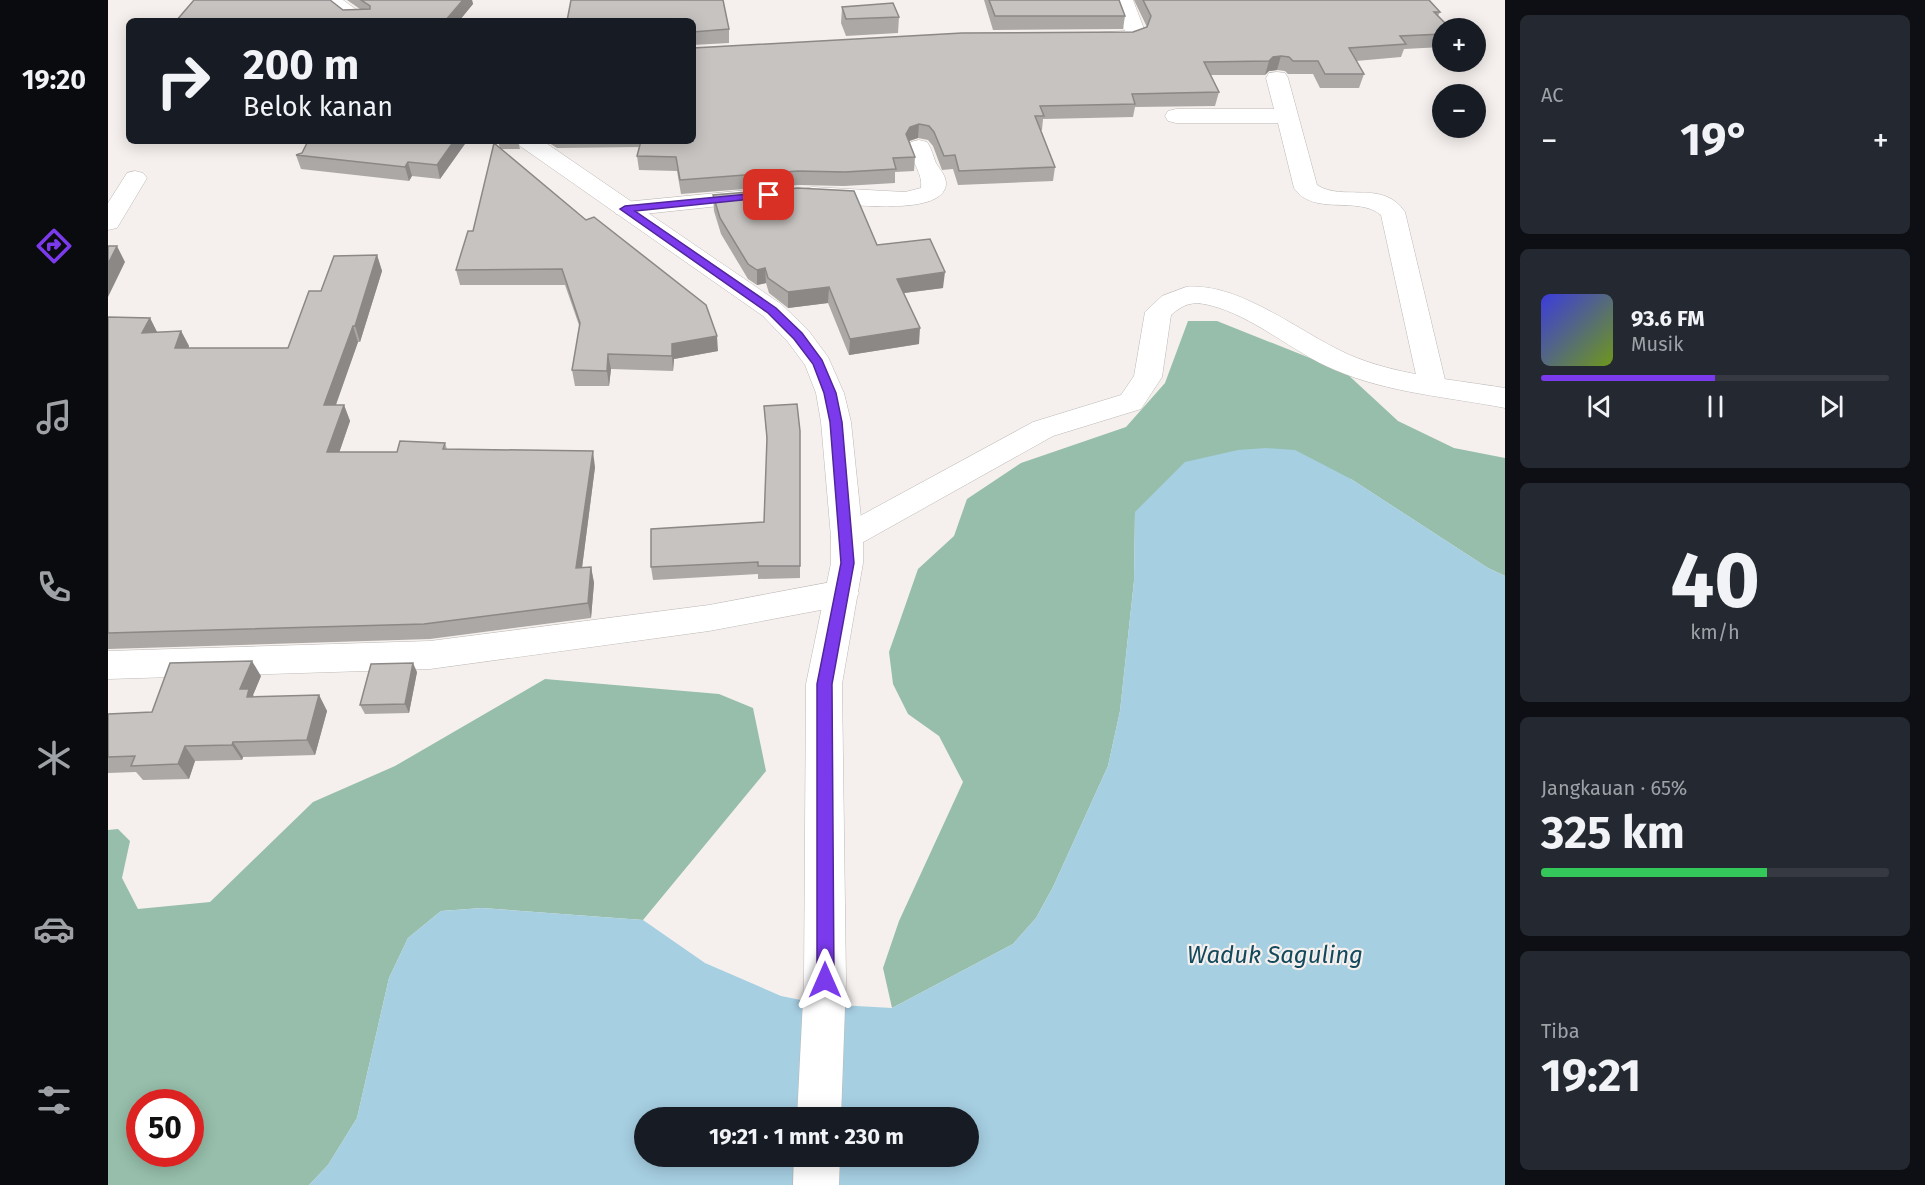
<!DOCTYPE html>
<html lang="id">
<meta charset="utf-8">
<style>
:root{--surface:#171b24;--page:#242831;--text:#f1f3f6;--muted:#9ea1a6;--line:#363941;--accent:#7c3aed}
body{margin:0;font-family:"Fira Sans",sans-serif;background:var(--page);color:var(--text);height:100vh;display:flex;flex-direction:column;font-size:22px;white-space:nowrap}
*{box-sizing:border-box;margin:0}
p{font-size:20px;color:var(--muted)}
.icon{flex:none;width:33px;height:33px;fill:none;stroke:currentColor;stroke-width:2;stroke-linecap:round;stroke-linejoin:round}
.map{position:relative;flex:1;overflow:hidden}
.drawer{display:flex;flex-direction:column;gap:15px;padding:15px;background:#0d0f14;width:420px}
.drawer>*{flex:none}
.guide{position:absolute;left:18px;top:18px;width:570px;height:126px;border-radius:9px;box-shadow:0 3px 15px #0003;background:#171b24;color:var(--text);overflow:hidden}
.buttons{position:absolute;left:1324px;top:18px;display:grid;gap:12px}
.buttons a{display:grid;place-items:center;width:54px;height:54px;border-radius:50%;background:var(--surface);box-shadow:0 3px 15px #0003;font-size:30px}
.speed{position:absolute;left:18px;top:1089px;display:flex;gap:12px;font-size:30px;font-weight:700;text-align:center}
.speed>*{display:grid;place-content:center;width:78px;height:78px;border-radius:50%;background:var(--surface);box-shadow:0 3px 15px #0003;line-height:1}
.speed .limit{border:9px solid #d22;background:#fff;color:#111}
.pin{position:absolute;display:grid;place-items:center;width:51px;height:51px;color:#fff;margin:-26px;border-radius:12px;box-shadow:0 3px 9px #0006}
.me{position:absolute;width:66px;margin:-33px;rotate:0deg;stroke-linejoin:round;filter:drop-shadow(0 0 4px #0008)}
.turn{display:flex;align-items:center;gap:21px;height:126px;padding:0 18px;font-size:27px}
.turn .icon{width:78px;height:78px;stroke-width:2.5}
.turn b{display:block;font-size:42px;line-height:51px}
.big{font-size:45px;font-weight:700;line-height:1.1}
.drawer .tile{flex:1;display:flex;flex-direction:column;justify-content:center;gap:9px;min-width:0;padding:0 21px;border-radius:9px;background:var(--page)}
.drawer .dial{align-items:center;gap:0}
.dial b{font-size:78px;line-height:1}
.song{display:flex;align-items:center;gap:18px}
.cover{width:72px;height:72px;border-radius:9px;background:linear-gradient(135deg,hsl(240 70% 55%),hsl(80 70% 35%))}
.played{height:6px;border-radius:3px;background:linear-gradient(90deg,var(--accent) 50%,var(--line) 50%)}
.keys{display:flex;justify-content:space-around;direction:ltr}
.heat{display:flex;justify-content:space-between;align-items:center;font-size:33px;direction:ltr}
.charge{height:9px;border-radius:4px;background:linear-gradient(90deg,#34c759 65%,var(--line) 0)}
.trip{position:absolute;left:526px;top:1107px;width:345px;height:60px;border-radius:30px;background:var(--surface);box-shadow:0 3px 15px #0003;font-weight:700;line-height:60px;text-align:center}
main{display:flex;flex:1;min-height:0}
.tabs{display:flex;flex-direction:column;width:108px;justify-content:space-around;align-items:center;background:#090b0e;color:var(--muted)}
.tabs .icon{width:42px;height:42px}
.tabs .active{color:var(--accent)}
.tabs b{font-size:27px;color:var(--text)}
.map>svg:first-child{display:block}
.forest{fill:#96beaa;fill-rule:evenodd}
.water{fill:#a6cfe2;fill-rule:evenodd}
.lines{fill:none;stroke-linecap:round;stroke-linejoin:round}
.minor-casing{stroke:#bcb8b5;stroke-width:1}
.tertiary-casing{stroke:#bcb8b5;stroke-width:1}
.secondary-casing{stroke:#bcb8b5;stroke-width:1}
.minor{fill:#fff;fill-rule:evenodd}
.tertiary{fill:#fff;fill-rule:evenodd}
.secondary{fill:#fff;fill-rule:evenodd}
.wall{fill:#aba8a5}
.shaded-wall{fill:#8b8886}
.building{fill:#c7c3c0;stroke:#8b8886;stroke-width:1.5}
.route{fill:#7c3aed;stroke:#51269a;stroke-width:1.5}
.labels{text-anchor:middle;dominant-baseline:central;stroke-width:4.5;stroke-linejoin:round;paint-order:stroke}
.near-water-label{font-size:24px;font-style:italic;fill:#12495d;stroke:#f5f0ed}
</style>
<main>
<nav class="tabs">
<b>19:20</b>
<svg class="icon active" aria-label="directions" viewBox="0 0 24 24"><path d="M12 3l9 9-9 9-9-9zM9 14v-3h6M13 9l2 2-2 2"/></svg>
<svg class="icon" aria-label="music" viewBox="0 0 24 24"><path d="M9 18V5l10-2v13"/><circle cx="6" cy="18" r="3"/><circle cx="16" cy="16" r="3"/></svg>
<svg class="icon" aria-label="phone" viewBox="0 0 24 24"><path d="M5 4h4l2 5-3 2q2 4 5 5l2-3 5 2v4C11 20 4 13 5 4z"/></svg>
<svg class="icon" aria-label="climate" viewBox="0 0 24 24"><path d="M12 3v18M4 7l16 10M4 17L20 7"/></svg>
<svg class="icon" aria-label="car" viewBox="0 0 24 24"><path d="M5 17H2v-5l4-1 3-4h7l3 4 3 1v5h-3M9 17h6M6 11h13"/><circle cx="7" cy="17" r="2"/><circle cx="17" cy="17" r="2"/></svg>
<svg class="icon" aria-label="filters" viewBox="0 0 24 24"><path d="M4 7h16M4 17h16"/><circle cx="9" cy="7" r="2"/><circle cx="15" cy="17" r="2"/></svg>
</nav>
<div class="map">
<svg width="1397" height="1185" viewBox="0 0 1397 1185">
<rect width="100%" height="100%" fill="#f5f0ed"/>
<path class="forest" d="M1080 321H1109L1237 372 1290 421 1346 448 1397 458V576L1380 568 1243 479 1027 512 1026 581 1012 711 1000 766 945 887 928 918 905 944 784 1008 775 968 791 921 855 782 831 736 800 714 785 684 781 652 810 569 846 536 859 499 913 463 1018 427 1057 383Z
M437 679 611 694 645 708 658 771 535 920 374 908 333 911 300 938 281 978 249 1118 220 1165 201 1185H0V830L10 829 22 841 14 878 30 909 102 902 205 802 287 766ZM32 1102H82V1154H32Z"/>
<path class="water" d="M1158 448 1187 450 1243 479 1380 568 1397 576V1185H201L220 1165 249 1118 281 978 300 938 333 911 374 908 535 920 597 963 673 996 713 1004 784 1008 905 944 928 918 945 887 1000 766 1012 711 1026 581 1027 512 1077 462 1130 450ZM537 1118H861V1156H537Z"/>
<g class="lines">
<defs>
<path id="minor" d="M1005 0H1025L1038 34C1028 48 996 45 981 41L978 37 981 33 1017 31Z
M1169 72 1177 73 1180 78 1209 185C1235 202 1275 179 1297 212L1338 384 1334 391 1324 393 1314 391 1310 384 1273 215C1249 195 1206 217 1186 188L1170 123H1068L1060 121 1057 116 1060 111 1068 109H1166L1158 78 1161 73Z
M811 140 819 142C824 149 825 156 828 163 832 170 838 175 838 184 836 219 728 203 704 201L695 199 692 194 695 189 704 187 797 192 813 188C815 174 804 161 799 147L803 142Z
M27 171 35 173 39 178 9 228 0 230V203L19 173Z
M650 189 659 191 662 196 659 201 517 216 508 214 505 209 508 204 517 202Z
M734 580 746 584 751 593 746 602 734 606 601 631 322 669 0 679V651L322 641 601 605Z"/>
<path id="tertiary" d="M1078 287C1134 281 1199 339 1249 358 1296 376 1348 380 1397 388V408C1341 397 1280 393 1227 370 1184 352 1146 316 1101 305 1084 301 1076 304 1063 315L1054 377 1033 409 945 436 750 545 739 549 728 545 723 537 728 529 925 422 1013 395 1026 376 1037 312 1054 296Z"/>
<path id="secondary" d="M212 0H235L264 21H240Z
M409 141H435L673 304 700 330 720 357 736 393 743 422 755 537V563L734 684 738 980 733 1118H689L696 980 698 684 723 563V537L713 422 708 393 697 365 680 342 655 316 412 146Z
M686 1156H732L731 1185H685Z"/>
</defs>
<use href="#minor" class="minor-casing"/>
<use href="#tertiary" class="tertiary-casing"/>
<use href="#secondary" class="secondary-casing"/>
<use href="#minor" class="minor"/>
<use href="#tertiary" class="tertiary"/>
<use href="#secondary" class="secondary"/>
</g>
<path class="wall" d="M239 0H364L365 4 351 21H68L235 10 252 9Z
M876 0H1011L1017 16 1015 29 885 30Z
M1026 0H1321L1332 12 1330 16 1335 28V47L1296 49 1293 57 1248 61 1256 74 1251 88H1212L1205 74H1180L1177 71 1169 70 1161 71 1157 75H1103L1111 92 1107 106 1027 107 1025 117 935 119 934 130H933L947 167 945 181 850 185 845 169 834 170 825 146 820 140 810 138 801 141 807 157 806 171 787 172V183L736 186 690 185 573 194 569 171 531 170 529 156 532 147 449 148 438 141H585L1025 32 1039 27Z
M734 7 791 17 790 33 738 36 733 23Z
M585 21 621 29V43L585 45Z
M200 141H359L332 179 304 176 301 181 193 169 188 155 194 153Z
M390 141H410L412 149H393L610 351 566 359 565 371 503 369 501 386H467L464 370 472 328 457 285H352L348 270 365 231 392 148Z
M605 195 769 245 835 288 796 293 811 344 741 355 720 303 680 308 661 293 658 283 649 285 640 279 613 234 606 211Z
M269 255 274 271 252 342H250L228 405H236L242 421 231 452H289L337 443 339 449 487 467 474 568 483 567 486 583 483 618 322 639 0 649V317L42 318 49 332 73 331 81 346 80 348H180L213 291Z
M656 406 692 431V578L650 579V574L545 580 543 567 656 522 659 443Z
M309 672 301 713 257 714 252 705Z
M153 676 145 695 146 697 211 695 219 711 207 755 135 757 134 760 87 761 81 779 35 780 28 772 0 773V714L44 712Z"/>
<path class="shaded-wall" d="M355 0H364L365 4 351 21H337Z
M1173 56 1169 70 1161 71 1157 75 1161 61 1165 57Z
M811 124 810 138 801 141 797 148 798 134 802 127Z
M346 141H359L332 179 329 165Z
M300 162 304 176 301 181 297 167Z
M9 246 17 262 0 297V264Z
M269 255 274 271 252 342 247 326Z
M657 268 658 283 649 285V270Z
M837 272 835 288 788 294 789 279Z
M721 287 720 303 680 308V292Z
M42 318 50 334 34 333Z
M245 326 250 342 222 421 216 405Z
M812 328 811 344 741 355 742 339Z
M73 331 81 346 74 364 67 348Z
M609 336 610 351 566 359 565 371 564 356V344Z
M500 354 503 369 501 386 499 371Z
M236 405 242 421 226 468 219 452Z
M485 451 487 467 472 583 468 568Z
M483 567 486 583 483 618 480 603Z
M144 661 153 676 145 695 151 704 148 712 132 689Z
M305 663 309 672 301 713 297 704Z
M211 695 219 711 207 755 199 740Z
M125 742 135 757 134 760 124 745Z
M77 746 87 761 81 779 70 764Z"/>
<path class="building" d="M86 0H222L235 10 262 9V6L253 0H355L337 21H68Z
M463 0H615L621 29 585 32V21H459Z
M881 0H1011L1017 16H887Z
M1035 0H1321L1332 12H1326L1342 28H1335V34L1292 36 1298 44 1241 48 1256 74H1217L1210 61H1185L1181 57 1173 56 1165 57 1161 61 1096 62 1111 92 1024 94 1027 104 932 106 936 116H927L947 167 851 171 847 155 836 156 826 132 821 126 811 124 802 127 798 134 807 157 785 158 788 169 737 172 690 171 572 180 568 157 529 156 533 141H585V48L854 33 1025 32 1039 27 1043 16Z
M785 3 791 17 738 19 734 7Z
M200 141H346L329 165 300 162 297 167 188 155 194 153Z
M386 143 478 220 486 217 598 305 609 336 564 344V356L500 354 499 371 464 370 472 323 454 269 348 270 360 231H365Z
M690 188 746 191 769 245 822 239 837 272 789 279 812 328 742 339 721 287 680 292 660 278 657 268 649 270 640 264 612 218 605 195Z
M0 246H9L0 264Z
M269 255 247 326H245L216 405H236L219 452H289L292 441 337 443 335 449 485 451 468 568 483 567 480 603 316 624 0 633V317L42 318 34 333 73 331 67 348H180L201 291H213L226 256Z
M689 404 692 431V566H650V562L543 567V529L656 522 659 438 656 406Z
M144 661 132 689H141L139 697 211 695 199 740 125 742 124 745 77 746 70 764 23 766 27 756 0 757V714L44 712 62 663Z
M305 663 297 704 252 705 263 664Z"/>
<path class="route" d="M661 192 666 195 664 197 527 211 668 308 694 333 714 360 728 393 734 422 746 563 724 684 726 980 724 986 717 988 711 986 709 980V684L733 563 722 422 716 393 705 364 686 339 660 313 512 209 517 206Z"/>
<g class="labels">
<g class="near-water-label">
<text x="1167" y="955">Waduk Saguling</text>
</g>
</g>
</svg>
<div class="buttons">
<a>+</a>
<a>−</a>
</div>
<div class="speed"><div class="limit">50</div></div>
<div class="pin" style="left:661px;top:195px;background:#d93025"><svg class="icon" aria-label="arrive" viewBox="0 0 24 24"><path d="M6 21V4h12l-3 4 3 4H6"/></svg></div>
<svg class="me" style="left:717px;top:980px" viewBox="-20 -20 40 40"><path d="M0-17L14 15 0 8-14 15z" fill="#7c3aed" stroke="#fff" stroke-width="4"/></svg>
<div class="trip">19:21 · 1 mnt · 230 m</div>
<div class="guide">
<div class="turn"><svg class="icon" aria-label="right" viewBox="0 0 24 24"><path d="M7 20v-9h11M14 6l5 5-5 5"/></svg><div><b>200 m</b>Belok kanan</div></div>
</div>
</div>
<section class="drawer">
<div class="tile"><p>AC</p>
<div class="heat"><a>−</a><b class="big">19°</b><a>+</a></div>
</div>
<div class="tile">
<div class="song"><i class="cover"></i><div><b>93.6 FM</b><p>Musik</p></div></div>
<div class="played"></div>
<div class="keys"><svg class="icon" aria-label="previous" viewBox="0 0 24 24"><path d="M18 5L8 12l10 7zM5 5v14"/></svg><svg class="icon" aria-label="pause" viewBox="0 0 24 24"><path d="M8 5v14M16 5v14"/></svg><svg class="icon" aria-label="next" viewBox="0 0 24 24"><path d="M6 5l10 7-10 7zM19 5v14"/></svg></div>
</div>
<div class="tile dial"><b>40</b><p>km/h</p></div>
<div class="tile"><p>Jangkauan · 65%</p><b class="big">325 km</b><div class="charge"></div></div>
<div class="tile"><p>Tiba</p><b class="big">19:21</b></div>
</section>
</main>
